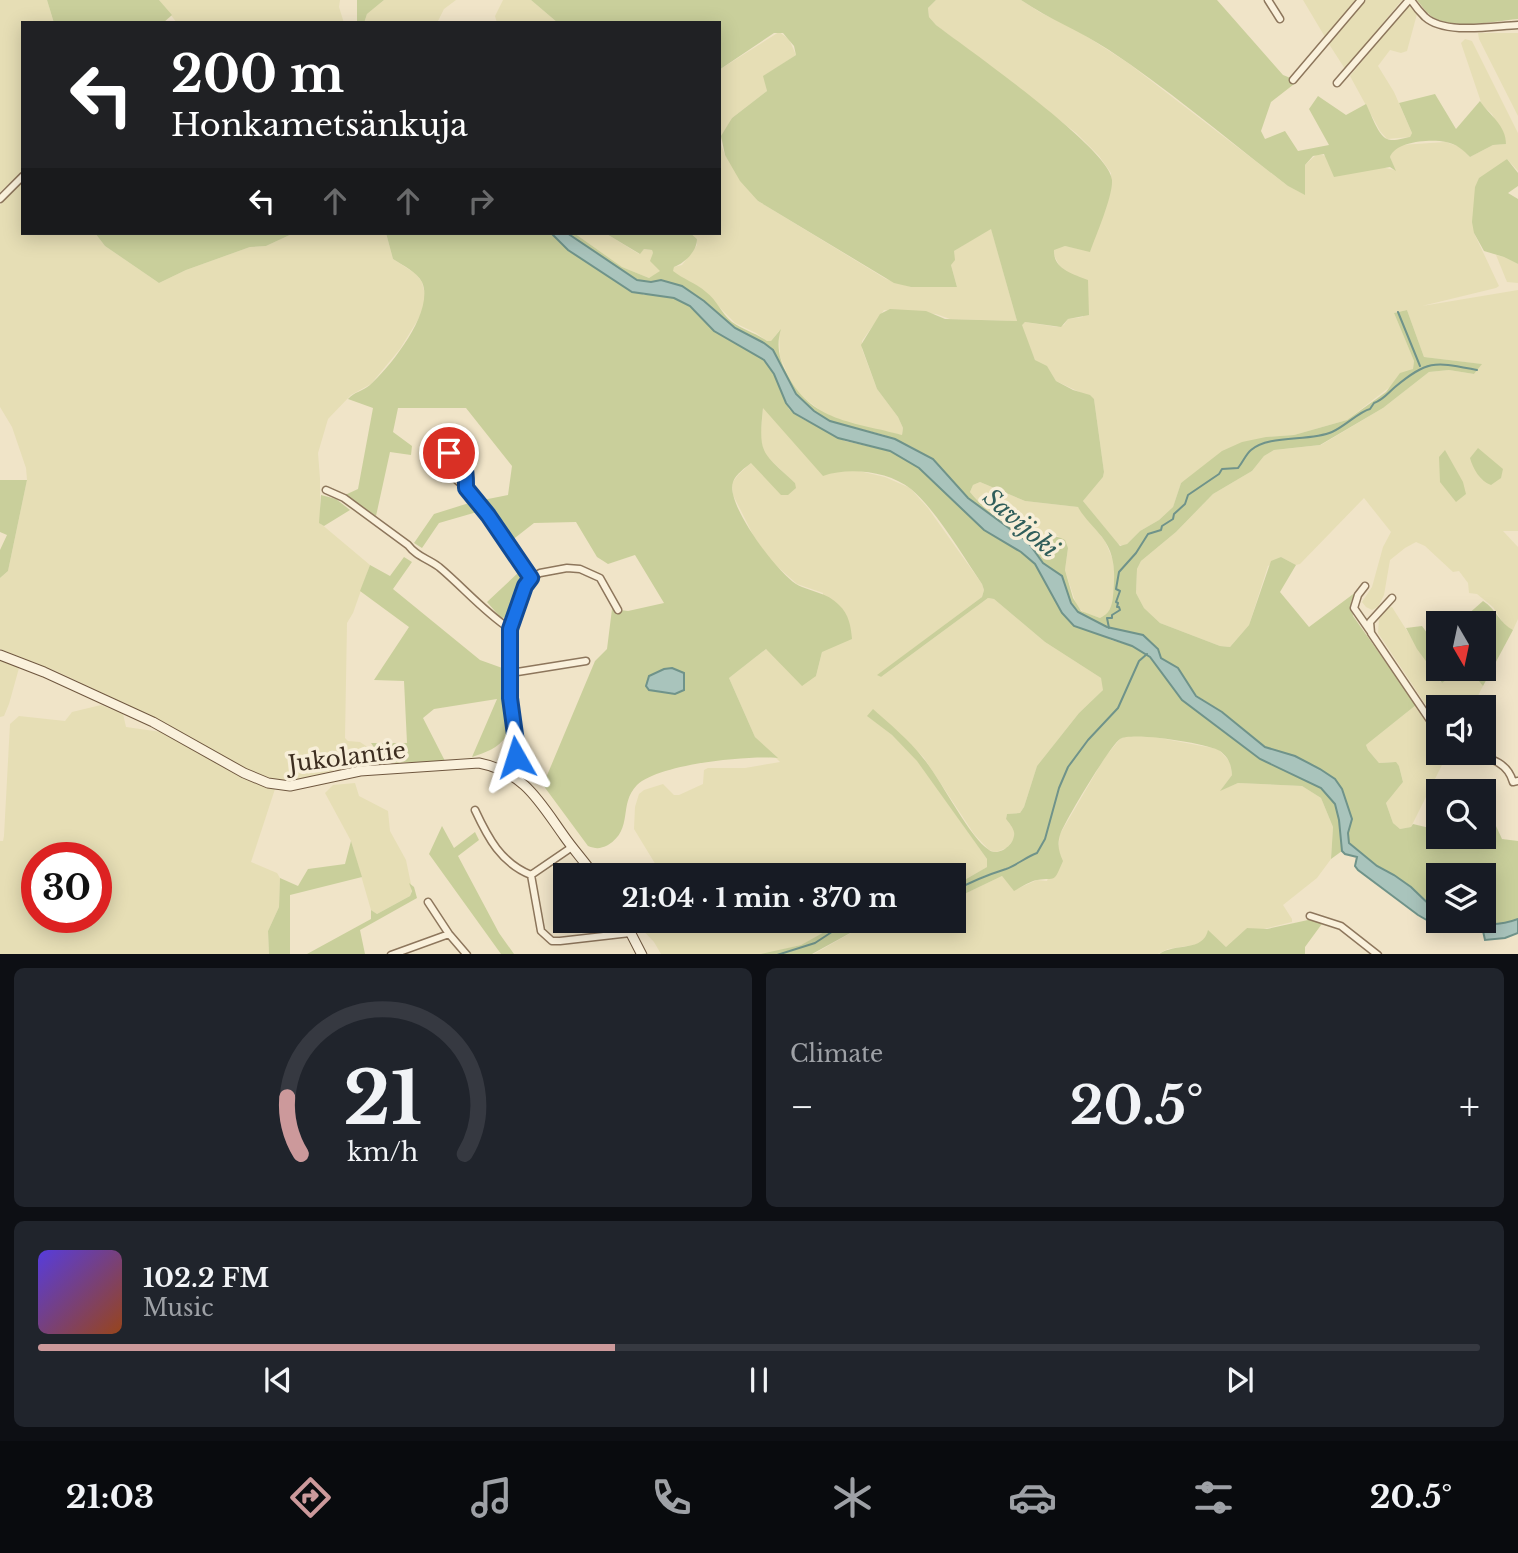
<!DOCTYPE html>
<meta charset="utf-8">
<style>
:root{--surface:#171b24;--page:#20242c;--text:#f1f3f6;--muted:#9ea1a6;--line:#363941;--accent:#cc999b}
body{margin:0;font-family:"Libre Baskerville",serif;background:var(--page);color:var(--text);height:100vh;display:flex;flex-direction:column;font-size:26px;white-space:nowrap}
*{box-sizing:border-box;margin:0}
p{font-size:23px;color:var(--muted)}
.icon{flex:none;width:38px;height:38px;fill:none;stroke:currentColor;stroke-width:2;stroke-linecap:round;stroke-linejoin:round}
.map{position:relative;height:954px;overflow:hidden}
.panel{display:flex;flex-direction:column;gap:14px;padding:14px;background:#0d0f14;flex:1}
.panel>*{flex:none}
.top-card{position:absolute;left:21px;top:21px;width:700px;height:214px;border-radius:0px;box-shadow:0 4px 18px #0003;background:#202124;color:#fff;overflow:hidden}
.needle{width:46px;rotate:171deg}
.tools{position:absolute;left:1426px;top:611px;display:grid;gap:14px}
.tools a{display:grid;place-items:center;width:70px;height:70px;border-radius:0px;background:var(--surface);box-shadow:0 4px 18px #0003;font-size:35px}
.speed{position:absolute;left:21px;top:842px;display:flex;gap:14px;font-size:35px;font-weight:700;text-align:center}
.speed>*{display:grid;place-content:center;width:91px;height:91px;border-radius:50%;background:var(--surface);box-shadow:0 4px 18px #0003;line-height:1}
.speed .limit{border:10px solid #d22;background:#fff;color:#111}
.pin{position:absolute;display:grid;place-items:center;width:60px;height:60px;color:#fff;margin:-30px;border:4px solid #fff;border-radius:50%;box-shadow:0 2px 7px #0007}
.me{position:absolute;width:77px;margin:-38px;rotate:354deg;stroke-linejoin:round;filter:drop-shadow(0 0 5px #0008)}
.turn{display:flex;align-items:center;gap:24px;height:147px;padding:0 35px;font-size:32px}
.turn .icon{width:91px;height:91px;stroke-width:2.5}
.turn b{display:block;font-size:49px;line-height:60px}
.lanes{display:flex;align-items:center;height:66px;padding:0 35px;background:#0003;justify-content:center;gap:35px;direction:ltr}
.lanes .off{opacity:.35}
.big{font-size:52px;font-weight:800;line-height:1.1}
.panel .widget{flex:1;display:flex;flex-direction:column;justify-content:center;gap:10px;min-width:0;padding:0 24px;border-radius:10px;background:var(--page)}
.panel .dial{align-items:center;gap:0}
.dial svg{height:182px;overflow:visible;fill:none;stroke:var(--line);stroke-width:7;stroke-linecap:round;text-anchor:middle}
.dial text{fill:var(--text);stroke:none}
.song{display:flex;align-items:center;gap:21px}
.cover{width:84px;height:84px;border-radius:10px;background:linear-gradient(135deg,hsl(250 70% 55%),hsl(20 70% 35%))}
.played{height:7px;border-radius:4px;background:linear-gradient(90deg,var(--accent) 40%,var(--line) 40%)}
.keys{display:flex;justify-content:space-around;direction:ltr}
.heat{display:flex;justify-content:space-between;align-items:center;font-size:38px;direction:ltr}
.panel .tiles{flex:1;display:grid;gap:14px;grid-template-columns:1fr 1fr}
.widget:last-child{grid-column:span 2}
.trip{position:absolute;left:553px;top:863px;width:413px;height:70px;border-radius:0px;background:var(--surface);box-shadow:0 4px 18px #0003;font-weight:800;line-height:70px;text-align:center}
.menu{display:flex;height:112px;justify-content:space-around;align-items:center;background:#090b0e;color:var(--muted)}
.menu .icon{width:49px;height:49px}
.menu .active{color:var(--accent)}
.menu b{font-size:32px;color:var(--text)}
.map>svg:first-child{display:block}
.farmland{fill:#e6deb5;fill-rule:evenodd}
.green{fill:#c9cf9b;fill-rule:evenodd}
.water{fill:#a9c4bc;stroke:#6f938a;stroke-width:2}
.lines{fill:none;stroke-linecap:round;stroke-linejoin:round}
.stream{stroke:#6f938a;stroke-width:2}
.street-casing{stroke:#8d765c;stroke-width:9}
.secondary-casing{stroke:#6f573f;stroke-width:11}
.street{stroke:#faf1dc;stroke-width:6}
.secondary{stroke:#faf1dc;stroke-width:9}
.route-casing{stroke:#114b97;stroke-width:18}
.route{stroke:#1a73e8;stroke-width:12}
.labels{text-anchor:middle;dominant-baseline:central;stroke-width:7;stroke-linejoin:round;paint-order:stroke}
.street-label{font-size:23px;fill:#3d2e20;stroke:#f7eed8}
.water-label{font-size:24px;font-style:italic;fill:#2f5d5a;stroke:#f7eed8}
</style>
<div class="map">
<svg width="1518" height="955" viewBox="0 0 1518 955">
<rect width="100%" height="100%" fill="#f0e4c8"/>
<path class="farmland" d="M0 0H47L54 23H23V171L0 192Z
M159 0H340L339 7 344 23H177Z
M384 0H456L444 9 437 23H364L367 14Z
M503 0H531L558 23H497L495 16Z
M936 0H1021L1041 13 1072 27 1128 63 1288 186 1304 194 1305 165 1317 154 1395 170 1390 157 1392 151 1400 145 1446 142 1460 147 1470 157 1493 145 1506 144 1492 114 1482 105 1461 43 1465 39 1472 41 1518 133V171L1507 159 1474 200V233L1499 286 1496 288 1422 306 1518 290V531H1503L1518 547V619L1513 630 1505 626 1493 607 1477 594 1469 593 1468 583 1459 571 1453 572 1425 546 1416 542 1405 548 1390 560 1384 595 1378 607 1372 610 1366 607 1362 602 1372 587 1383 547 1391 532 1364 498 1300 564 1296 565 1281 557 1268 566 1249 625 1230 647 1220 646 1160 623 1144 608 1136 593 1137 569 1141 561 1176 532 1213 494 1252 471 1264 456 1274 450 1321 445 1383 408 1429 372 1449 370 1474 374 1481 364 1424 357 1407 310 1394 313 1414 361 1413 369 1347 420 1294 435 1266 437 1181 483 1173 507 1159 520 1140 531 1127 544 1123 546 1118 544 1083 501 1103 477 1104 472 1094 399 1056 381 1048 368 1035 360 1021 325 1025 322 1057 327 1064 325 1068 319 1083 317 1067 271 1060 267 1054 255V249L1065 246 1090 251 1110 190 1111 173 1099 156 1076 133 936 25 929 17 928 8Z
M1303 0H1357L1325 37Z
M1366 0H1402L1345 69 1329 44Z
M1408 5 1417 14 1407 51 1401 53 1390 50 1378 66 1394 92 1412 133 1410 137 1387 139 1380 131 1350 76Z
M779 32 789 39 796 55 764 76 767 91 732 118 720 142 725 155 758 201 886 279 911 287H957L951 265 954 251 991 228 1017 321 950 319 936 314 884 310 862 341V349L877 389 898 417 903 428 902 435 846 423 826 415 798 393 789 379 780 356 779 331 771 341H767L756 333 735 323 699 287 683 280 672 271 674 267 682 265 697 245V239L688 233H719V70Z
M1478 33H1518V116L1479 39Z
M23 182V233H95L105 246 159 283 186 270 250 247 266 246 294 233H386L393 259 416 274 422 282 426 299 419 318 400 349 371 384 351 395 328 419 318 453 320 479V523L370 565 353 613 347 623 345 738 348 741 360 742 366 746 373 759 372 764 348 766 307 778 283 782 264 779 149 715 56 671 0 649V578L8 571 27 480 26 468 12 427 0 407V205Z
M574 233H605L639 254 644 249 652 250 660 271 659 273 649 278 622 267Z
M1496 255 1504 257 1518 264V283L1507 282Z
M763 407 836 471H859L885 477 910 488 928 508 982 584 984 590 982 597 878 675 881 677 988 598 994 599 1045 642 1101 678 1103 683V690L1079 713 1037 766 1024 807 1020 813 1007 814 1006 819 1014 829V839L1007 848 996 852 989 850 974 834 924 758 893 727 868 716 892 735 917 760 987 859V867L954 886V875H662L634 829 635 807 639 794 644 790 663 784 674 795H679L703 784 704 770 708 768H745L780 762 755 737 729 678 766 649 816 676 822 652 823 593 797 584 771 561 753 535 733 495 732 483 738 475 752 462 757 468 795 483 764 454 760 443Z
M980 482 1025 501 1078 507 1105 541 1113 560 1115 579 1112 606 1106 615 1100 618 1085 613 1077 607 1065 570 1068 548 1058 536 1027 534 988 512 970 492 973 485Z
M1392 607 1438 680 1442 683 1449 678 1475 676 1479 677 1483 686 1472 707H1438V723L1378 633 1379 619 1387 608Z
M0 661 19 668 9 704 4 716 0 717Z
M101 705 123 714 126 727 161 732 244 778 275 789 251 862 277 873 280 878 279 907 268 931 269 954 0 955V841H3L4 836 10 724 19 716 65 721 72 712ZM37 858H96V917H37Z
M1416 705 1438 738V752L1448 753 1411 827 1400 829 1393 823 1386 803 1403 782 1399 766 1393 762 1379 763 1368 750 1366 745Z
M1129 735H1144L1218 749 1230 762 1232 775 1221 790 1238 783 1302 786 1321 798 1333 827 1331 859 1317 878 1283 905 1292 919V922L1260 930 1247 928 1226 947 1208 931 1206 938 1200 944 1168 949 1158 954 812 955 872 921 954 920V899L1002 876 1014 890 1037 880 1047 881 1058 850 1060 834 1105 757 1120 739Z
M355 783 359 796 388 811 390 831 406 860 412 889 410 896 377 914 371 910 351 841 325 793 333 785Z
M642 920 846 921 801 945 761 955 661 954 654 942 635 922Z"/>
<path class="green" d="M47 0H159L172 15 163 23H54Z
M357 0H384L367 14 364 23H357Z
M531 0H936L928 8 929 17 936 25C966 48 1111 149 1112 180 1113 196 1096 235 1090 252L1065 246 1054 250C1053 269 1073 274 1088 280L1089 315 1068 319 1061 327 1025 322 1022 325 1035 360 1047 366 1056 381 1073 390 1090 395 1094 399 1104 472 1103 477 1083 501 1120 546 1127 544 1140 531 1159 520 1173 507 1181 483 1222 451 1242 442 1266 437 1294 435 1347 420 1386 392 1400 373 1413 369 1414 361 1394 313 1407 310 1424 357 1482 364 1474 374 1449 370 1429 372 1383 408 1320 445 1274 450 1264 456 1252 471 1213 494 1176 532 1141 561 1137 569 1136 593 1144 608 1160 623 1220 646 1230 647 1249 625 1271 561 1281 557 1296 565 1280 592 1309 627 1356 592 1351 602 1353 616 1416 705 1366 745 1368 750 1379 763 1396 762 1399 766 1403 782 1386 803 1393 823 1400 829 1411 827 1413 824 1438 830V836L1468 837 1479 840 1481 837 1484 836V828L1490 813 1502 839 1518 841V919C1499 927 1469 928 1451 921L1484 920V875H1438V913C1428 905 1420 896 1410 887 1396 874 1356 857 1349 841 1347 836 1348 830 1350 825L1320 769 1295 756 1265 747 1222 712 1196 695 1178 668 1160 658 1158 649 1143 635 1107 627 1078 612 1071 603 1062 576 1043 563 1028 542 968 498 933 459 910 446 884 435 830 421 804 404 796 394 773 350 764 343 735 328 682 286 661 280 651 282 637 280 567 233H574L622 267 649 278 660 271 650 261 653 253 652 250 644 249 640 254 605 233H690L697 239C697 251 685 263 674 267L673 271C683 279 696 283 706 292 717 300 721 313 732 322 743 330 756 333 767 341H771L781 329C776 345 779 358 786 372 810 422 855 422 902 435L903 428 898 417 877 389 861 345 880 314 890 309 926 311 945 319 1017 321 991 229 954 251 955 260 951 265 957 287H911L894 283 758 201 740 181 725 155 721 136 732 118 767 91 763 76 796 55 794 46 783 33H774L719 70V23H558ZM980 482 1025 501 1078 507C1084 518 1094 527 1102 537 1116 555 1115 575 1113 596 1112 607 1109 614 1100 618L1081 611 1073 598 1065 570 1068 548 1065 540C1056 534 1044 537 1033 535 1009 532 985 510 970 492L973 485Z
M1021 0H1217L1283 75 1298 81 1271 102 1261 131 1265 139 1285 131 1298 151 1329 145 1309 109 1318 96 1346 115 1366 104C1371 113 1377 134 1387 139 1393 142 1404 138 1410 137L1412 133 1399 103 1435 94 1456 129 1480 101C1490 116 1506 125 1506 144L1493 145 1470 157C1463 150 1457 144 1446 142 1431 139 1396 141 1390 157L1396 171 1390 167 1334 177 1324 154 1313 156 1305 165V195L1288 186C1229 141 1171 91 1109 50 1080 31 1049 19 1021 0Z
M1417 0H1518V19C1495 21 1450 31 1431 16 1426 12 1421 5 1417 0Z
M1507 159 1518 173V186L1508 193 1518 199V264L1504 257 1484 251 1474 233 1472 222 1475 187 1479 178Z
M95 233H294L266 246 250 247 186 270 159 283 105 246Z
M386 233H551L562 245 644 295 657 294 674 298 690 306 714 331 764 360 774 374 789 409 801 418 845 441 890 451 919 468 984 530 1021 552 1035 564 1062 613 1111 640 1132 646 1150 657 1182 700 1260 759 1321 788 1335 804 1339 820 1342 851 1331 859 1333 827 1321 798 1302 786 1238 783 1220 791 1232 775C1231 764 1229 758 1220 751 1210 744 1132 731 1120 739 1110 746 1064 822 1060 835 1057 845 1059 852 1063 861 1053 884 1057 877 1037 880 1030 881 1020 888 1014 891L1002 876 954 899V886L987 867V859L917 761 892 735 867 716 873 709C890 724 909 740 923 758 941 779 968 836 989 850 999 857 1016 844 1014 832 1013 827 1009 823 1006 819L1007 814 1020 813 1024 807 1037 766 1079 713 1103 690 1101 678 1045 642 994 599 988 598 881 677 877 675 982 597 984 590 982 584C963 556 936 510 911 489 888 471 849 467 823 476L763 408C758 455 762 452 795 483L796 488 788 495H781L751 463C745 468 736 474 733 482 725 504 777 572 796 584 810 592 827 592 839 605 849 614 851 627 852 639L822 652 816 676 802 686 766 649 729 678 755 737 778 758C748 755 659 764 637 785 618 804 634 829 608 845 600 849 596 849 588 846L543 785 595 661 607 649 612 609 628 611 664 603 635 555 608 564 597 557 576 522 534 523 511 541 483 500 508 495 512 466 466 408H398L393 432 412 446 411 455 390 452 376 516 345 495 358 489 373 408 348 399C354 392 363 391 370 385 391 366 435 311 422 282 417 272 402 265 393 259Z
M1478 448 1503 469 1501 478 1491 485C1480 481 1473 469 1470 458Z
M1445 450 1463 482 1466 494 1456 502 1440 482 1439 457Z
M0 480H27L8 571 0 578V550L7 535 0 532Z
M321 495 336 499 350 510 324 526 319 523Z
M469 503 477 512 439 523 422 548 414 543 434 514Z
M404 557 412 562 393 589 480 660 505 669 506 736C498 749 486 752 472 757L497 699 434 709 423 718 445 761 385 763 371 743H407L404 681 374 680 409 627 360 591 370 565 390 576Z
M519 572 523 579 510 617 501 618 487 602Z
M1483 601C1496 609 1500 624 1513 630L1483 686 1475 676 1449 678 1442 683 1417 649 1406 628 1422 626 1435 644 1438 641V668H1484V623H1458Z
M442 826 454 848 475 832 479 840 458 856 499 933 514 954H501L429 854Z
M351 841 362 877 290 895V954H269L268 931 279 907 280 878 298 886 308 869 345 864Z
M409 883 414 887 417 898 360 930 365 954H378H307L371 919V910L377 914 410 896 412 891Z
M846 920 872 921 812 954H761L801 945Z
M1308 920 1324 921 1305 947V954L1158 955C1174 942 1203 953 1208 930L1226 947 1247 928 1267 929Z"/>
<path class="water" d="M551 233H567L637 280 651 282 661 280 682 286 704 301 735 328 764 343 773 350 796 394 814 411 830 421 895 439 933 459 968 498 1028 542 1043 563 1062 576 1071 603 1078 612 1107 627 1143 635 1158 649 1161 658 1178 668 1196 696 1222 712 1265 747 1295 756 1320 769 1335 779 1342 789 1352 819 1348 833 1349 843 1377 866 1394 875 1411 887 1438 913V920C1466 920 1490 930 1518 919V933L1505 938 1485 940 1483 931H1446L1418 915 1358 870 1355 866 1357 857 1345 854 1342 851 1339 820 1335 804 1321 788 1260 759 1182 700 1150 657 1132 646 1074 626 1062 613 1035 564 1021 552 984 530 919 468 890 451 838 438 794 413 786 403 774 374 764 360 714 331 690 306 674 298 632 292 568 250Z
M672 668 684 673V690L675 694 649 690 646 686 649 676 664 669Z"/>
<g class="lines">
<path class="stream" d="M1398 312 1420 366
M1109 628 1107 618H1112V615L1120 610 1119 607H1117L1118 603 1116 602 1120 591 1116 589 1119 572 1136 553 1148 534 1161 530 1162 526 1173 519 1174 514 1185 504 1188 495 1219 474 1222 469 1238 468C1243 462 1246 454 1251 450 1269 434 1310 442 1332 432 1344 427 1360 411 1370 409L1374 403C1383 400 1388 393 1395 387 1429 359 1435 362 1477 370
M954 891C972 881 987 875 1006 869 1017 865 1026 857 1037 853L1045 839 1059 788 1068 767 1088 740 1118 708 1139 661 1147 654
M777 955 815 943 850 920"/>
<defs>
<path id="street" d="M1268 0 1280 19
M1411 0C1415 6 1420 12 1425 17 1445 35 1493 26 1518 25
M1293 80 1361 0
M1337 83 1409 0
M0 199 23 176
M466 488C466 474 466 465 457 454H442L439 458C442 471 458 479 467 490 491 517 510 549 531 578
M326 490 344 498 408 545C417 557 427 558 439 567 463 587 484 612 510 629
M1365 586 1358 595 1354 608 1370 631
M1392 598 1370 622 1371 633 1438 732
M511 673 586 661
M1467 752C1487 758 1507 760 1513 782L1518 781
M511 774 516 757V742L510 698V629L525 586 531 578 540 573 567 568 580 569 600 578 618 610
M475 810C488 838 501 863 531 875
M531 875 541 931 552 941H560L630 933
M531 875 572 847
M428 902 449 934 467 955
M1310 916 1341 926 1378 955
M391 955 449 934"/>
<path id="secondary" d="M0 655 44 672 153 722 244 773 268 783 290 786 360 771 479 763C524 772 539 801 564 836 573 849 584 861 594 875
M624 920 642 955"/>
</defs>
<use href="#street" class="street-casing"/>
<use href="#secondary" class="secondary-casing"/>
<use href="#street" class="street"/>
<use href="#secondary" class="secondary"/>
</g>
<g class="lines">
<defs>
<path id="route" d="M449 453C467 456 466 473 466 488L488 515 531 578 525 586 510 629V698L516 742V757"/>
</defs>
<use href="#route" class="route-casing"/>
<use href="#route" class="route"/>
</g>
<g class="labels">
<g class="street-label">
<text transform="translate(347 757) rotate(-7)">Jukolantie</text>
</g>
<g class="water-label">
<text transform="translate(1021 523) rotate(41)">Savijoki</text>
</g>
</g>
</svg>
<div class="tools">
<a><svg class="needle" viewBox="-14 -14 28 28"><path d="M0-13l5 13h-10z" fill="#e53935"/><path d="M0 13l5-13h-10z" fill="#9ea1a6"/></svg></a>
<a><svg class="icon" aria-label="sound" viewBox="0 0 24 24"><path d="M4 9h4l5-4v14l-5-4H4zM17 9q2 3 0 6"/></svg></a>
<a><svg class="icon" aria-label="search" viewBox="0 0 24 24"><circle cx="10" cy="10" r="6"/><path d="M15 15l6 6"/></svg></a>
<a><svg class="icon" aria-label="layers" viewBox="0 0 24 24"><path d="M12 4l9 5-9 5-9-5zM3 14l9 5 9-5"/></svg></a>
</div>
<div class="speed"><div class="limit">30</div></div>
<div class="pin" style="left:449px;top:453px;background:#d93025"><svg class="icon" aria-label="arrive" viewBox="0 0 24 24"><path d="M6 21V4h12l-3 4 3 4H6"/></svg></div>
<svg class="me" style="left:516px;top:757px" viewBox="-20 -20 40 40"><path d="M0-17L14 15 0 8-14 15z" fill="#1a73e8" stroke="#fff" stroke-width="4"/></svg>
<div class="trip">21:04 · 1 min · 370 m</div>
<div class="top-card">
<div class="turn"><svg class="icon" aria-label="left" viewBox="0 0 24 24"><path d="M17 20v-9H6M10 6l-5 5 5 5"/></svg><div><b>200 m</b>Honkametsänkuja</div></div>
<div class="lanes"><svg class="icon" aria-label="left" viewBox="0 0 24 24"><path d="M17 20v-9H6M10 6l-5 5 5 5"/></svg><svg class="icon off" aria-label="ahead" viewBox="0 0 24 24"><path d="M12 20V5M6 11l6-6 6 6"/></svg><svg class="icon off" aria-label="ahead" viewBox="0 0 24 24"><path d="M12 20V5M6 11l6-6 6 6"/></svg><svg class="icon off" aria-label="right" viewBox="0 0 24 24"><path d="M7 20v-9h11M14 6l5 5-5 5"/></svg></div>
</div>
</div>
<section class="panel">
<div class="tiles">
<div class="widget dial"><svg viewBox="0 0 100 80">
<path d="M14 69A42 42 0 1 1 86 69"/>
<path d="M14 69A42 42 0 0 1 8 44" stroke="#cc999b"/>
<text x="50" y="56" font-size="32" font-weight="700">21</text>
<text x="50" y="72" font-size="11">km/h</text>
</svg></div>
<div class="widget"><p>Climate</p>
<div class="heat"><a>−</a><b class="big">20.5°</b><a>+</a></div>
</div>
<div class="widget">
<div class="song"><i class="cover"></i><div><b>102.2 FM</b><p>Music</p></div></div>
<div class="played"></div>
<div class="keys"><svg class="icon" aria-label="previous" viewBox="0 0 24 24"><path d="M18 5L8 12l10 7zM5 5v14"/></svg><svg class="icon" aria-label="pause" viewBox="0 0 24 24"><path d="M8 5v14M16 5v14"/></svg><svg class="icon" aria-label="next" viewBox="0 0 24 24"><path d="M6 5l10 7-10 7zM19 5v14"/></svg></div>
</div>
</div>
</section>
<nav class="menu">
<b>21:03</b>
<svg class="icon active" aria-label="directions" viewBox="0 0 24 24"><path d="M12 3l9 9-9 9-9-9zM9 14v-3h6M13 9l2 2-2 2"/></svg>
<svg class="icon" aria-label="music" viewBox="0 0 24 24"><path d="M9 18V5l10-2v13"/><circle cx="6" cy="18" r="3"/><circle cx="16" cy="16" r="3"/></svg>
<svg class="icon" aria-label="phone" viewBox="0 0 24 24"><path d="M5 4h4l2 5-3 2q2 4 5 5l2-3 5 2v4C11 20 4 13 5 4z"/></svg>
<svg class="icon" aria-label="climate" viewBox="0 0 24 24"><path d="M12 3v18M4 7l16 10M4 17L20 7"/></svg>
<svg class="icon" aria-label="car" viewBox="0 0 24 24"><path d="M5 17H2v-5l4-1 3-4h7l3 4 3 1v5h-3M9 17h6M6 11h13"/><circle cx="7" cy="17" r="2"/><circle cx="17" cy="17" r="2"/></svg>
<svg class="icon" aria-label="filters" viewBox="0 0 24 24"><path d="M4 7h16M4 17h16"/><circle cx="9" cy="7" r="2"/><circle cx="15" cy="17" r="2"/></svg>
<b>20.5°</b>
</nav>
